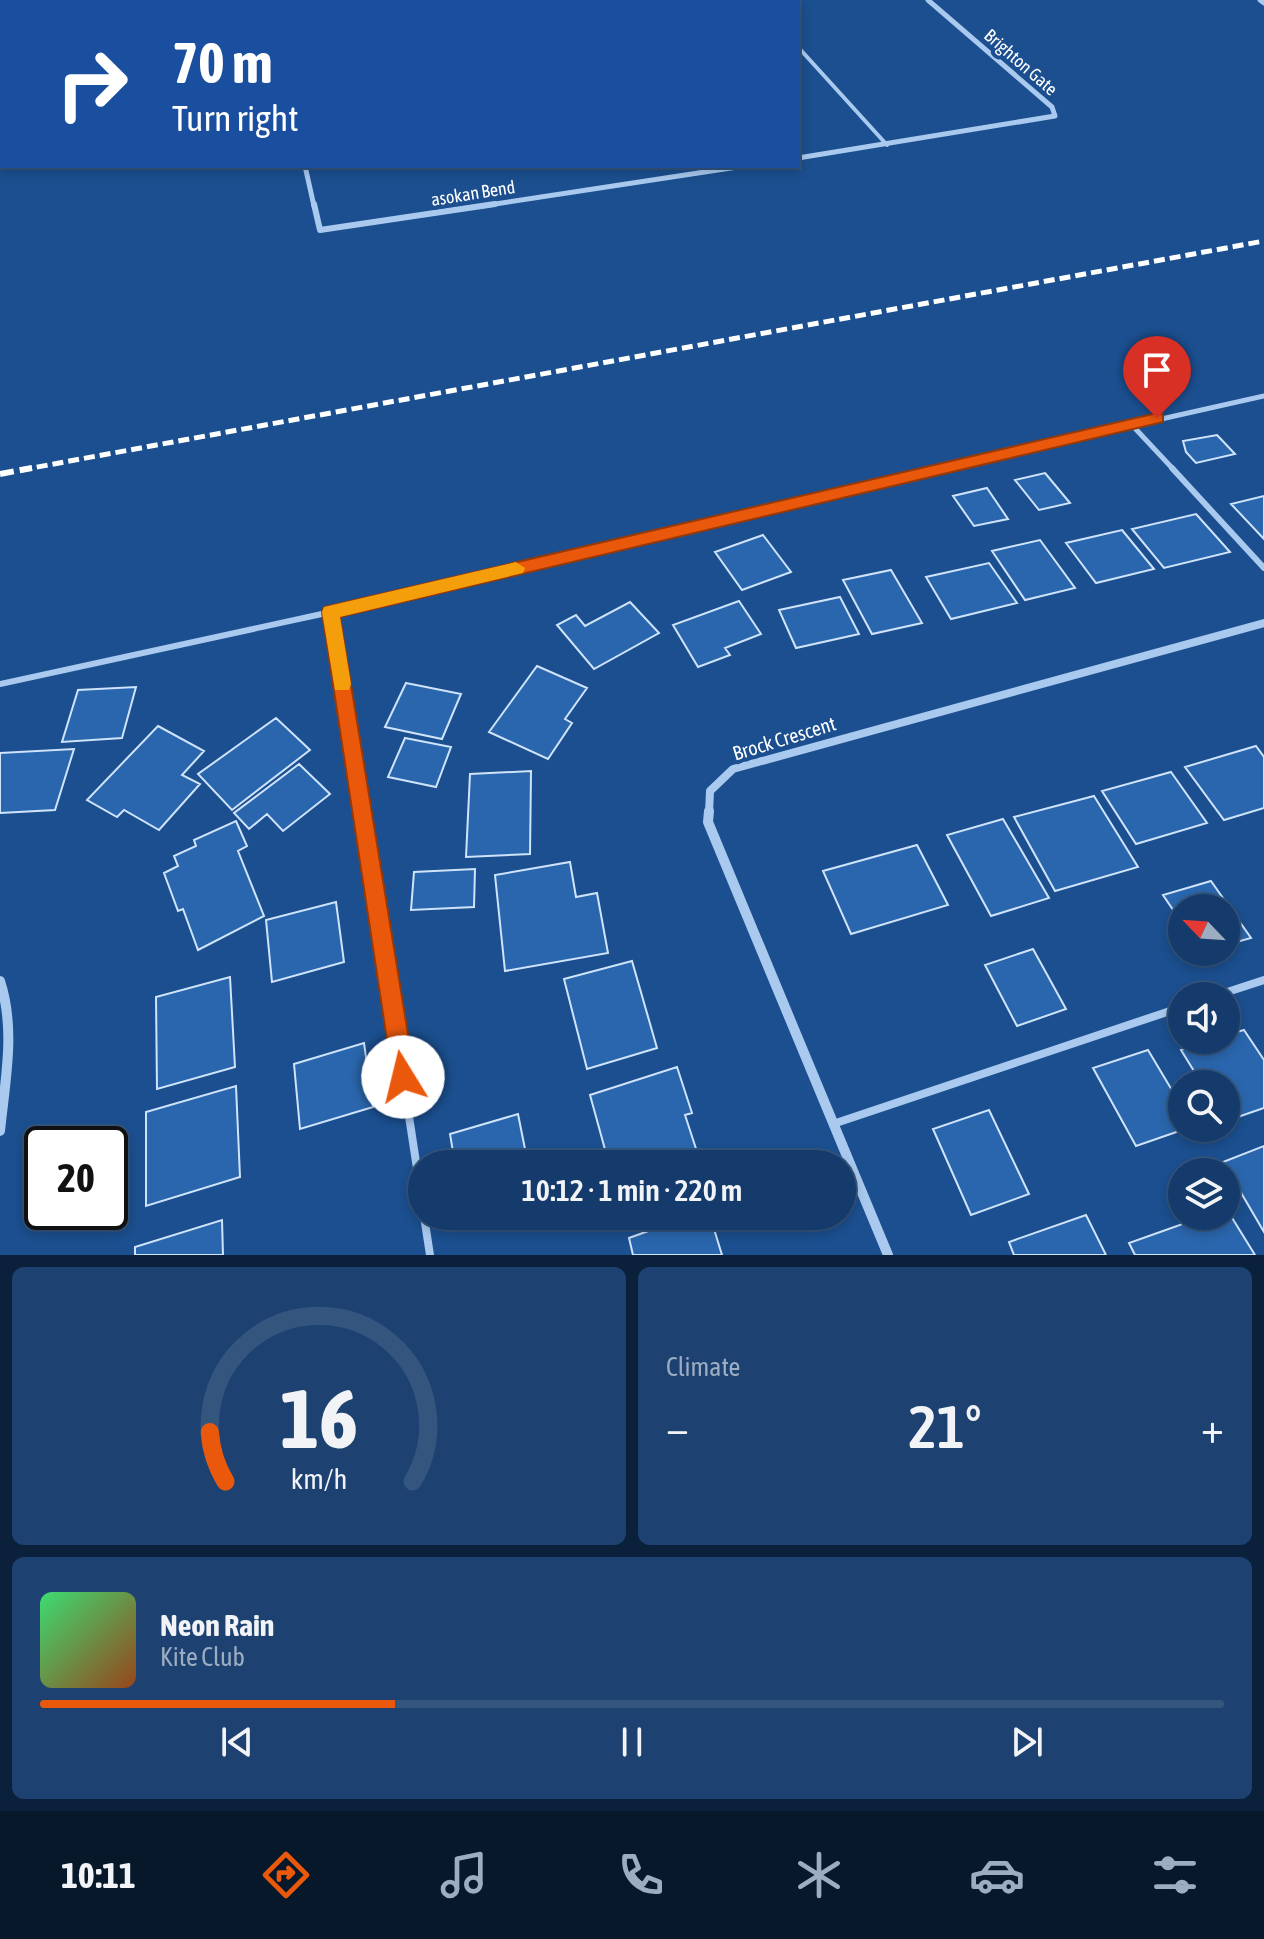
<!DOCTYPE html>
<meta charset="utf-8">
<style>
:root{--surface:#143b6b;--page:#1d4271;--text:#f1f3f6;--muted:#9dadc1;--line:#33557e;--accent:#ea580c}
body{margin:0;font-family:"Asap Condensed",sans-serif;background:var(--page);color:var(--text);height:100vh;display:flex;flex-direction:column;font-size:30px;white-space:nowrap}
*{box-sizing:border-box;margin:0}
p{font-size:26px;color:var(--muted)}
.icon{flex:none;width:44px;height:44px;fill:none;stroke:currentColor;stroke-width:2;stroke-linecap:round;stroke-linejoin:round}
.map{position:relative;height:1255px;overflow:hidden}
.sheet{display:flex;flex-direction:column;gap:12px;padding:12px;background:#0b203b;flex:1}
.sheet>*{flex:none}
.guide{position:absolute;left:0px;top:0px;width:800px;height:168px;box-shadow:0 4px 12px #0003,0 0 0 2px var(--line);background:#1a4fa0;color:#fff;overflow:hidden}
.needle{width:52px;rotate:295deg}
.buttons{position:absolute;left:1168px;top:894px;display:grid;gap:16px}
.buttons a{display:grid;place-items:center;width:72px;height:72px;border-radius:50%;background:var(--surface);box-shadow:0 4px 12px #0003,0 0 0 2px var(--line);font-size:40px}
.speed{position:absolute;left:24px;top:1126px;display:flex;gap:16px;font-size:40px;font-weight:700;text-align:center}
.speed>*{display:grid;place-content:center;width:104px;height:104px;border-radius:50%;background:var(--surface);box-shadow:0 4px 12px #0003,0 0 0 2px var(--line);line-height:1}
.speed .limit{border:4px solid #111;border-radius:12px;background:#fff;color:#111}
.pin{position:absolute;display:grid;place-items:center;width:68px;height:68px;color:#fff;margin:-82px -34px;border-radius:50% 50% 50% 0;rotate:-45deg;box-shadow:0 0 8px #0007}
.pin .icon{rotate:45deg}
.me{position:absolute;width:88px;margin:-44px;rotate:351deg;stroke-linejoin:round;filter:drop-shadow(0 0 6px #0008)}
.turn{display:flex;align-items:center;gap:28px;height:168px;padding:0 40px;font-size:36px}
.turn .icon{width:104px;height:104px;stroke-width:2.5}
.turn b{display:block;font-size:56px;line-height:68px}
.big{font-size:60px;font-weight:600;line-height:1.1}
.sheet .card{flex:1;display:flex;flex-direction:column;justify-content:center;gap:12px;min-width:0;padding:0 28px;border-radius:12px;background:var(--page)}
.sheet .dial{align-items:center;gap:0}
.dial svg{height:208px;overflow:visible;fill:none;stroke:var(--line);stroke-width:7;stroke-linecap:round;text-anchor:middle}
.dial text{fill:var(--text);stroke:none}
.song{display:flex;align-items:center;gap:24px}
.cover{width:96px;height:96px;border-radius:12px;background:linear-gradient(135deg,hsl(140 70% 55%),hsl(20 70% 35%))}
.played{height:8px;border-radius:4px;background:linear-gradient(90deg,var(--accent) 30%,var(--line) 30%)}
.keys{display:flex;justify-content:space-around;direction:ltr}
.heat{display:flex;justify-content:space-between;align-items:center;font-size:44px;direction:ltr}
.sheet .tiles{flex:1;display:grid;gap:12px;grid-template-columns:1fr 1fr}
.card:last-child{grid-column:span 2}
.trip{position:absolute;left:408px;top:1150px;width:448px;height:80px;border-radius:40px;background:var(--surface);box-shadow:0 4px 12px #0003,0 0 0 2px var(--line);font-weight:600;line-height:80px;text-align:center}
.tab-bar{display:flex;height:128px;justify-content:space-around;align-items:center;background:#08182b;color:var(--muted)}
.tab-bar .icon{width:56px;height:56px}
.tab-bar .on{color:var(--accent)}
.tab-bar b{font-size:36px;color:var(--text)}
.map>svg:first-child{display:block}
.building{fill:#2a66ad;stroke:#cfe3fa;stroke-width:2}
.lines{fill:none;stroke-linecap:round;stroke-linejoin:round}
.lane-far3{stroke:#a9c9ee;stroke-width:4}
.lane-far2{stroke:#a9c9ee;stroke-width:5}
.lane-far1{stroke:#a9c9ee;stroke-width:6}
.lane{stroke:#a9c9ee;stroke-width:8}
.street-far3{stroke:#a9c9ee;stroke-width:5}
.street-far2{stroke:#a9c9ee;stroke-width:6}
.street-far1{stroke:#a9c9ee;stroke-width:8}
.street{stroke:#a9c9ee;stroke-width:10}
.rail-far1{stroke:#fff;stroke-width:5;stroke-dasharray:11 5;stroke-linecap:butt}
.rail{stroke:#fff;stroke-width:6;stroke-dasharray:14 6;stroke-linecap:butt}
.route{fill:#ea580c;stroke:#983908;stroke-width:2}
.slow{fill:#f59e0b}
.labels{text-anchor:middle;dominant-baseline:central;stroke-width:8;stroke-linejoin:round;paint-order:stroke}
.far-street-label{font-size:18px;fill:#fff;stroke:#1b4f8f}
.street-label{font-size:20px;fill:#fff;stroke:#1b4f8f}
</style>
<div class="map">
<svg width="1264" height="1255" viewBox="0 0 1264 1255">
<rect width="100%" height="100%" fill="#1b4f8f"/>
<path class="building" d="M1217 435 1235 454 1196 463 1186 452 1183 441Z
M1045 473 1070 503 1039 510 1015 480Z
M987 488 1008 519 974 526 953 496Z
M1264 496V539L1231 504Z
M1196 514 1230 552 1164 568 1132 529Z
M1122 530 1154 569 1096 583 1066 543Z
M763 535 791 572 742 590 715 552Z
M1040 540 1075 588 1025 600 992 551Z
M989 563 1017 603 951 619 926 577Z
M891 570 922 623 872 634 843 580Z
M840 597 859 634 796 648 779 610Z
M739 601 761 634 725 648 730 655 698 667 673 625Z
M630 602 659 633 594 669 557 625 576 615 585 626Z
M537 666 587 688 565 719 572 723 548 759 489 732Z
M406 683 461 694 442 739 385 727Z
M136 687 122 738 62 742 78 690Z
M276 718 310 750 232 810 198 774Z
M158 726 204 751 182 775 200 784 159 830 124 810 117 817 87 800Z
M405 738 451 747 436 787 388 777Z
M1256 746 1264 757V808L1224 820 1185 767Z
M74 749 55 810 0 813V753Z
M299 764 330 794 283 831 267 814 249 829 234 813Z
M531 771 530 854 466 857 470 774Z
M1171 772 1207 823 1136 844 1102 791Z
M1094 796 1138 867 1055 891 1014 817Z
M1003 819 1049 898 991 916 947 835Z
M236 821 247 846 238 851 264 916 198 950 183 909 178 911 164 873 178 866 174 856 196 846 194 840Z
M917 845 948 905 851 934 823 871Z
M570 862 576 897 597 893 608 953 505 971 495 875Z
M475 869 474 907 411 910 414 872Z
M1211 881 1251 938 1226 945V908H1182V923L1163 895Z
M336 902 344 962 272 982 266 920Z
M1033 949 1066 1009 1017 1026 985 965Z
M632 961 657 1048 587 1069 564 979Z
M230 977 235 1067 157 1089 156 997Z
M1244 1030 1264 1060V1108L1226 1121V1084H1202L1181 1050 1212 1040H1226V1035Z
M364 1043 373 1107 300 1129 294 1064Z
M1148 1050 1182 1107V1128H1188L1136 1146 1093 1068Z
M677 1067 692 1113 685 1115 701 1164H609L590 1095Z
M236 1086 240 1177 146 1206V1112Z
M989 1110 1029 1194 971 1215 933 1129Z
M518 1114 527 1159 511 1164H455L450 1134Z
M1264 1146V1232L1223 1162Z
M1226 1208 1255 1255H1135L1129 1243 1205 1216H1226Z
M1086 1215 1106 1255H1014L1009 1242Z
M690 1216H710L722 1255H633L629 1238Z
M222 1220 223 1255H135V1247Z"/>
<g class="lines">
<path class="lane-far3" d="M798 47 887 145"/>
<path class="lane-far2" d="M1131 424 1174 470
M934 470 1264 396"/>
<path class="lane-far1" d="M1172 468 1264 568
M331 612 362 813
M0 684 331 612 943 468"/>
<path class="lane" d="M362 811 422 1201
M1215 996 1264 980
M833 1124 1182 1007
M424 1216 430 1255"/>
<path class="street-far3" d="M1260 0 1264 3
M798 158 1055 116 1052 107 928 0
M305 166 314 206
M482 206 744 166"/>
<path class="street-far2" d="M314 204 320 230 495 204"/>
<path class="street-far1" d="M709 813 710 791 733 769 1264 623"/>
<path class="street" d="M709 811 708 822 888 1255
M0 981C16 1030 5 1081 0 1131"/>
<path class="rail-far1" d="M21 470 1264 241"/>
<path class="rail" d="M0 474 32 468"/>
</g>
<path class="route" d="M1157 413 1163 414V422L340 617 415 1077 411 1086 403 1089 394 1086 322 612 324 607Z"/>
<path class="slow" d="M516 562 525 568 523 573 340 617 351 684 349 690H335L322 612 324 607Z"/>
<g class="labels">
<g class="far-street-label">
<text transform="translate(1021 62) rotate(41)">Brighton Gate</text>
<text transform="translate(473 193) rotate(-9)">asokan Bend</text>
</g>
<g class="street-label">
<text transform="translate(784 738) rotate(-17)">Brock Crescent</text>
</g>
</g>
</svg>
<div class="buttons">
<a><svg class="needle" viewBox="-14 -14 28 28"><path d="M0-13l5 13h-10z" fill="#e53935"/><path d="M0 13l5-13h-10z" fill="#9dadc1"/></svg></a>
<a><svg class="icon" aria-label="sound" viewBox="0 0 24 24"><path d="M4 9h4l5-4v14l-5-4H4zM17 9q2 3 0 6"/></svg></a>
<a><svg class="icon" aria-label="search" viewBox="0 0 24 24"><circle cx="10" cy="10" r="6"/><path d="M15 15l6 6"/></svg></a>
<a><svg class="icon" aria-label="layers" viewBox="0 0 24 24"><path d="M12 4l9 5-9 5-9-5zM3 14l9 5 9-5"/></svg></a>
</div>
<div class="speed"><div class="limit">20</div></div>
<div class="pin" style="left:1157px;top:418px;background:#d93025"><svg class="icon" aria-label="arrive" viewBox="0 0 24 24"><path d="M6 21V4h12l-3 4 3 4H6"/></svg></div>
<svg class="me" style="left:403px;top:1077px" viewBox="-20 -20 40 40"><circle r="19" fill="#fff"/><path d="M0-13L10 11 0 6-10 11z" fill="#ea580c"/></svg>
<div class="trip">10:12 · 1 min · 220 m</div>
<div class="guide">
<div class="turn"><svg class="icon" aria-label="right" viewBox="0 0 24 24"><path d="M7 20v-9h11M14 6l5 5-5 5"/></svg><div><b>70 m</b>Turn right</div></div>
</div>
</div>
<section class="sheet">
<div class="tiles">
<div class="card dial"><svg viewBox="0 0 100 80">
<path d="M14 69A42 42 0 1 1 86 69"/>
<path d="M14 69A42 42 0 0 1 8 50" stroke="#ea580c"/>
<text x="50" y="56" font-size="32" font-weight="700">16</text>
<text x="50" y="72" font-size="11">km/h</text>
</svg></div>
<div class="card"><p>Climate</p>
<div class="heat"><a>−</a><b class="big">21°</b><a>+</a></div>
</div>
<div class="card">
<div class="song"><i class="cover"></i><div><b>Neon Rain</b><p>Kite Club</p></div></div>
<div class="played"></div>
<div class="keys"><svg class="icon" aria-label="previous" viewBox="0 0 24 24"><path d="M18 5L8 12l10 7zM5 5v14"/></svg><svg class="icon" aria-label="pause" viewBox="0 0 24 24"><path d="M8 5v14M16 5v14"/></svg><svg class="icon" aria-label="next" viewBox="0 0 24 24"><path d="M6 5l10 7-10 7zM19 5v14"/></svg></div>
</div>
</div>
</section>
<nav class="tab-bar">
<b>10:11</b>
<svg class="icon on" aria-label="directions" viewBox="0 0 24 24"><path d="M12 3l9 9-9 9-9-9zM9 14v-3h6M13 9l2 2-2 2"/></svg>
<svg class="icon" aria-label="music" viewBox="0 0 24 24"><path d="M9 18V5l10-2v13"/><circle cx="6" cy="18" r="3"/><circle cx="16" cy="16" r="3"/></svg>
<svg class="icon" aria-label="phone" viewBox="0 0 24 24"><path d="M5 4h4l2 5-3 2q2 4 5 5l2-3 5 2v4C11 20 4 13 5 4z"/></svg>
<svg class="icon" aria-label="climate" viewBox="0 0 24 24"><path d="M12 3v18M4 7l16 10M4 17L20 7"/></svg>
<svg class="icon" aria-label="car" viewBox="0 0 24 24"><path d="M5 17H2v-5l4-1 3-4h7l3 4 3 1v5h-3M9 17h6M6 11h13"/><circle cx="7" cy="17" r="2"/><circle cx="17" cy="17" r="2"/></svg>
<svg class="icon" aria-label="filters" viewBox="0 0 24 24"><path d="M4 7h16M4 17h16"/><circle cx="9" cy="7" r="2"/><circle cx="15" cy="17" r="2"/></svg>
</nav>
